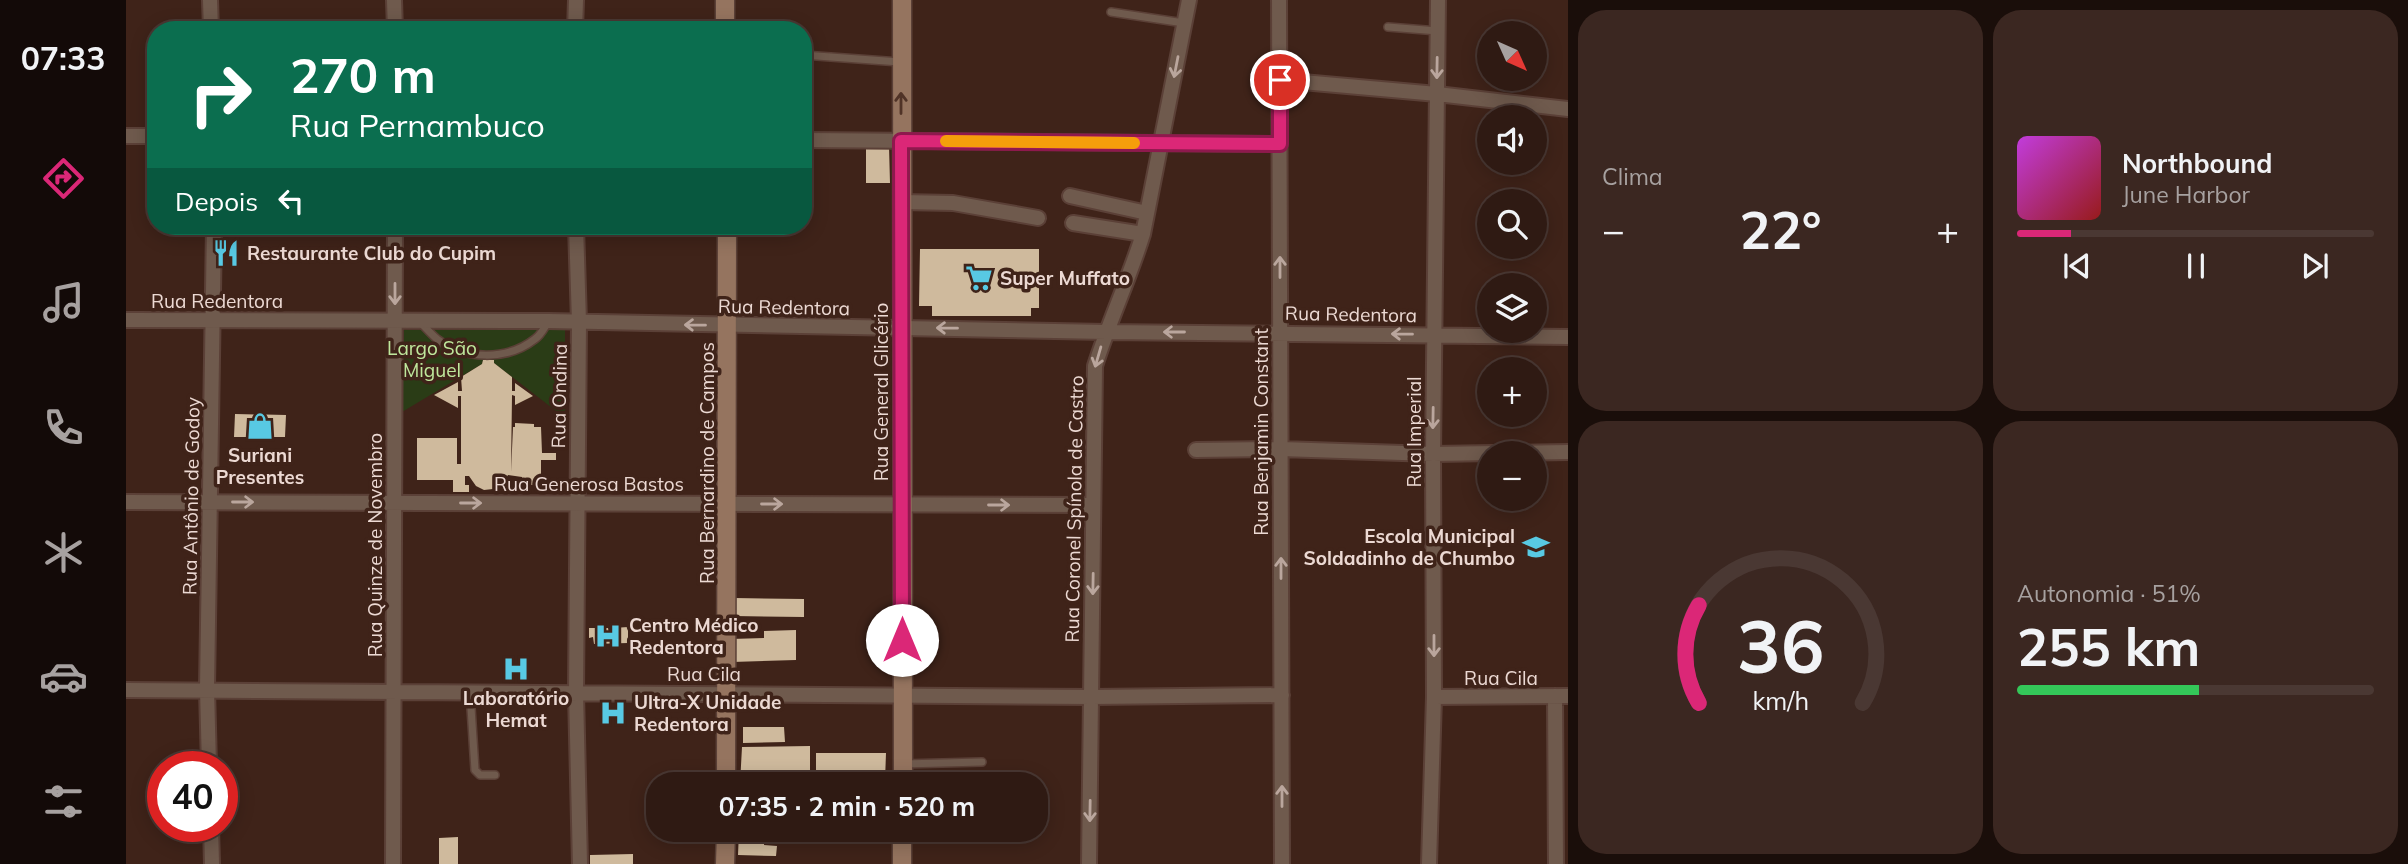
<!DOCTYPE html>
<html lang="pt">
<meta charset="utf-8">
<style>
:root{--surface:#2f1a13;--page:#3b2721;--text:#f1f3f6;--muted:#a7a1a0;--line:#4a3833;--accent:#db2777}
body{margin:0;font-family:Mulish,sans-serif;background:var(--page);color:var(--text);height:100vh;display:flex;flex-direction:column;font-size:26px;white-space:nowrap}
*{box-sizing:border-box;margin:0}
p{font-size:23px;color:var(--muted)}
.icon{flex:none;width:38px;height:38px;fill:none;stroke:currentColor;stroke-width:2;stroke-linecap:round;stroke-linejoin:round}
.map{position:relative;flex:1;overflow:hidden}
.side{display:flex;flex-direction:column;gap:10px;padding:10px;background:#1a0e0a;width:840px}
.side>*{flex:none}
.banner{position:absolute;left:21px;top:21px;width:665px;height:214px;border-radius:28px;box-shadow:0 4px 18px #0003,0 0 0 2px var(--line);background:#0b6e4f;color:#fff;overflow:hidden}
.needle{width:46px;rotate:135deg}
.fabs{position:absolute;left:1351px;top:21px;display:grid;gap:14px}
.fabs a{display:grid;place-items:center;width:70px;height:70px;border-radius:50%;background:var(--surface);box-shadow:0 4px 18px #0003,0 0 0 2px var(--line);font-size:35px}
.speed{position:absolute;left:21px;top:751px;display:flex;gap:14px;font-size:35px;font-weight:700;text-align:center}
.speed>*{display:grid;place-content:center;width:91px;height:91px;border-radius:50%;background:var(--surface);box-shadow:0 4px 18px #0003,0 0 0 2px var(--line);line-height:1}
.speed .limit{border:10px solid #d22;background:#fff;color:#111}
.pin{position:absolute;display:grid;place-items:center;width:60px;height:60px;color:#fff;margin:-30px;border:4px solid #fff;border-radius:50%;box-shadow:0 2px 7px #0007}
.me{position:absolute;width:77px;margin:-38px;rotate:0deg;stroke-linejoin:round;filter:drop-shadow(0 0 5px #0008)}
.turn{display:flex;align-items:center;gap:24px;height:147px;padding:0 28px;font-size:32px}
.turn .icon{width:91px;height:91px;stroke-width:2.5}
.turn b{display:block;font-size:49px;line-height:60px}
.then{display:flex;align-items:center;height:66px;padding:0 28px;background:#0003;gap:14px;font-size:26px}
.big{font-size:52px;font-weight:700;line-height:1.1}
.side .tile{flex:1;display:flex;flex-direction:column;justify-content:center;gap:10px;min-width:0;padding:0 24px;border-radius:28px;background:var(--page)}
.side .dial{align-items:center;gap:0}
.dial svg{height:182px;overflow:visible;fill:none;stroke:var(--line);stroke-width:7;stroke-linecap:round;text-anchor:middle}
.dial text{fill:var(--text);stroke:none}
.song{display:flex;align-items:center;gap:21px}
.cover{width:84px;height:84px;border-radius:10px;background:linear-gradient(135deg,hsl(290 70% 55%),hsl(0 70% 35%))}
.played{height:7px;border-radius:4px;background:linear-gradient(90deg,var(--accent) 15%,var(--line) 15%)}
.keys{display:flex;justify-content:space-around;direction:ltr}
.heat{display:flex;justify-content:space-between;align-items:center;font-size:38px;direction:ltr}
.charge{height:10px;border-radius:5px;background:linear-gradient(90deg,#34c759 51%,var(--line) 0)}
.side .tiles{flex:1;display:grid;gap:10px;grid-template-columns:repeat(2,1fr)}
.trip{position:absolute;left:520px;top:772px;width:402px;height:70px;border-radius:28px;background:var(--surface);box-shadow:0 4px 18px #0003,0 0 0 2px var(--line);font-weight:700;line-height:70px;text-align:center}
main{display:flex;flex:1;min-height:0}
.dock{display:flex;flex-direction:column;width:126px;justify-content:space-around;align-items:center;background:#130a08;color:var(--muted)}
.dock .icon{width:49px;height:49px}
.dock .current{color:var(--accent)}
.dock b{font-size:32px;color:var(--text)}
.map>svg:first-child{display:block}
.green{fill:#2a3c16}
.building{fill:#cfba9d}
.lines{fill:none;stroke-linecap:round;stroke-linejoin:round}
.lane-casing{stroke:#5b4037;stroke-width:10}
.street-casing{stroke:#5b4037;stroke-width:18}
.secondary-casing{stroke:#5b4037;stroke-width:21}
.lane{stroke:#6f5a4d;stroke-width:7}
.street{stroke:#6f5a4d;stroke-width:14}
.secondary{stroke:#95745f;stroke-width:18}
.oneway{stroke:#baa69d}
.oneway2{stroke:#503327}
.route-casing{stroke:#8e194d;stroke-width:18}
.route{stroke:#db2777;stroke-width:12}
.slow{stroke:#f59e0b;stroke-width:12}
.labels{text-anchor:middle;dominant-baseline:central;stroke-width:7;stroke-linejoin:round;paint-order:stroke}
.poi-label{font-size:19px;font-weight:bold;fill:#ecd9d3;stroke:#3f2319;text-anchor:start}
.street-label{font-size:19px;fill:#ecd9d3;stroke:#3f2319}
.park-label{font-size:19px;fill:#bfe79c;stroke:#3f2319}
</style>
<main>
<nav class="dock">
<b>07:33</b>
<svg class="icon current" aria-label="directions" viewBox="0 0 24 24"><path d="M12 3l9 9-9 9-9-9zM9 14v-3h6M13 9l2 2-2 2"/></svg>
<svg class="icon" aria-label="music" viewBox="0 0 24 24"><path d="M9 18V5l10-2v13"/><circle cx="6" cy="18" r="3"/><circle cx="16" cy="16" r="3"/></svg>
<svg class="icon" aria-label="phone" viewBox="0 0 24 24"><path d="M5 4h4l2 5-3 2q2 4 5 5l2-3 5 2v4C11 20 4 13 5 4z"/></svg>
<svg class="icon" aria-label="climate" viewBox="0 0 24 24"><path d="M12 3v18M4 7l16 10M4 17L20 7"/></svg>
<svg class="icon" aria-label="car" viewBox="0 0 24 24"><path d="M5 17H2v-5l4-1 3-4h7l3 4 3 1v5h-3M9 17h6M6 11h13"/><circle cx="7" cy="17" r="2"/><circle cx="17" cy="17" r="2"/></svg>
<svg class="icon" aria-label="filters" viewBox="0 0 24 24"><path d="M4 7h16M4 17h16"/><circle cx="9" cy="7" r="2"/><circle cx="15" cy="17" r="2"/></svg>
</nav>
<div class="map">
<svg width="1442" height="864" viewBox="0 0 1442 864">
<rect width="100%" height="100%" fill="#3f2319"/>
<path class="green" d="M278 330H439V418L368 363V360H357L356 364 276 412Z"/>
<path class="building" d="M763 146 764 183H740V147Z
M794 249H913V308H905V316H806V306H793Z
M357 360H368V363L386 377V391H389V383L407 396 389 405V396L386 395 385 472 387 427H389V423L408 424V427H415L416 453H430V460H415V485H396V477L382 475 375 486 367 489 358 490 350 486 343 476H339V485H343V492H327V480H291V438H331V464H335V396H332V408L308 395 332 382V391H336L335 377 356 364Z
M109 414 160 415 159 437H108Z
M608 598 678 599V617L608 616Z
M502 627V643L468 644 467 637 463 638V628H482L483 634H488L487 628Z
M670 630V660L606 662 605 639 638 638V631Z
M617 727H658L659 742 617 743Z
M684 746V783L614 784 616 747Z
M690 753H760L759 781H731V784H723V780H690Z
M689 830H759V838L689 837Z
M613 831 639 832 638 845 651 846 650 856 612 855Z
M332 837V864H313V838Z
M507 854V864H464V855Z"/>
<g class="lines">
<defs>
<path id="lane" d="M985 12 1058 23
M1262 27 1312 31
M677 55 774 62
M295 323C300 328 305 334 311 339 339 360 381 361 409 339 415 335 418 328 422 322
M344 692 349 770 354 775H369
M777 764 856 762"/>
<path id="street" d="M84 0 85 30
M268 0 269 30
M1153 0 1156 864
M449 30 450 0
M1154 80 1311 94 1442 109
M0 136H30
M677 140 1154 144
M944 196 1021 213
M775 202 827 203 912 218
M947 223 1017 234
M450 226 453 322 450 693 454 864
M0 320 422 321 980 332 1442 337
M1070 450 1155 449 1307 454 1442 452
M0 502 967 505
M0 690 966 697 1156 695
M1429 696 1430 864
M1308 697 1442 696
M83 766 81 689 88 226
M85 826 86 864
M267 864 269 226
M963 864 969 366C983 322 1003 279 1017 234L1063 0
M1303 864 1308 697 1307 454 1312 0"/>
<path id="secondary" d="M599 0V30
M776 0 777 784
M600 784 601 226
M599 864 600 830
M776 864V830"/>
</defs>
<use href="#lane" class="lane-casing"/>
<use href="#street" class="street-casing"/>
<use href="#secondary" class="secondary-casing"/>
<use href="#lane" class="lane"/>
<use href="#street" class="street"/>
<use href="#secondary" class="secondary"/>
</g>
<defs><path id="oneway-shaft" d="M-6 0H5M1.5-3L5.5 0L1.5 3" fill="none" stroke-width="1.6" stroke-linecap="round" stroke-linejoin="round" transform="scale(1.75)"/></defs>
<g class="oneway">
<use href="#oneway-shaft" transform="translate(1050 67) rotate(101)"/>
<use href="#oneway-shaft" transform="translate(1311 68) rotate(91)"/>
<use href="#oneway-shaft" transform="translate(1154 267) rotate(-90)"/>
<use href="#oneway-shaft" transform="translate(269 294) rotate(90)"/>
<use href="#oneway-shaft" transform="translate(569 325) rotate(-179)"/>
<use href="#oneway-shaft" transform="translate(821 328) rotate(-179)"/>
<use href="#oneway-shaft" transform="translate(1048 332) rotate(-180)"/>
<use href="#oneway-shaft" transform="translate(1276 334) rotate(-179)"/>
<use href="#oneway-shaft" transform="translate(972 357) rotate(106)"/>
<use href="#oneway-shaft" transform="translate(1307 418) rotate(91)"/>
<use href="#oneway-shaft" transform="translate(117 502)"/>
<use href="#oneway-shaft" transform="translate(345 503)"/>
<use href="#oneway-shaft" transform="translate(646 504)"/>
<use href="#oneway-shaft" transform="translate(873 505)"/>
<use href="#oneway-shaft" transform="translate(1155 568) rotate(-90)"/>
<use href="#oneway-shaft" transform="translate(967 584) rotate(91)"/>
<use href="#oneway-shaft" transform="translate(1308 646) rotate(90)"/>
<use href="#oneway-shaft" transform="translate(1156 796) rotate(-90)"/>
<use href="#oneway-shaft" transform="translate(964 811) rotate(91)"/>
</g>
<use class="oneway2" href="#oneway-shaft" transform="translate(775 103) rotate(-90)"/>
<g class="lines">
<defs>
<path id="route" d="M776 640 775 141 1154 144V80"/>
</defs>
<use href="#route" class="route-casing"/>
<use href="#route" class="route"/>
<path class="slow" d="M820 141 1008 143"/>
</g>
<defs>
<symbol id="restaurant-bare" viewBox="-9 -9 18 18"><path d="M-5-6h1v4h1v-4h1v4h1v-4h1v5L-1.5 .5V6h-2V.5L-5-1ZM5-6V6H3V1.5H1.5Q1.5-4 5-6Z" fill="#58c9e3" stroke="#3f2319" stroke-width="2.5" paint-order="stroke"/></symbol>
<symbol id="supermarket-bare" viewBox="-9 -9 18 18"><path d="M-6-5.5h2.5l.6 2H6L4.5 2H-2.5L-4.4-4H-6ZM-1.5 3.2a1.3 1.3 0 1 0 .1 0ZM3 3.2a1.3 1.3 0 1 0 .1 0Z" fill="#58c9e3" stroke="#3f2319" stroke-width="2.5" paint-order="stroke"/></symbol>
<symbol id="shop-bare" viewBox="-9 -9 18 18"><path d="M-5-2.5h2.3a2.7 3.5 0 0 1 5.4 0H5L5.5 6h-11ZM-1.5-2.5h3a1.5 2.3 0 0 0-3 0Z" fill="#58c9e3" stroke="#3f2319" stroke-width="2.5" paint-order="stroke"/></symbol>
<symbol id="school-bare" viewBox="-9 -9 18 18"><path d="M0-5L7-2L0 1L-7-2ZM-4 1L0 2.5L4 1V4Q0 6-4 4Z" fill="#58c9e3" stroke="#3f2319" stroke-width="2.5" paint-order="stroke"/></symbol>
<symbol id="hospital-bare" viewBox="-9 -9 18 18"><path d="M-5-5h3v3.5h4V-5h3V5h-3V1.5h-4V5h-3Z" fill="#58c9e3" stroke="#3f2319" stroke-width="2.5" paint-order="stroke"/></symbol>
</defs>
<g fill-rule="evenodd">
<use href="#restaurant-bare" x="81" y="234" width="38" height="38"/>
<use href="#supermarket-bare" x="834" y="259" width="38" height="38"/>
<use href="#shop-bare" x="115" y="407" width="38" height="38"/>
<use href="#school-bare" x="1391" y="528" width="38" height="38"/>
<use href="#hospital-bare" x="463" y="617" width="38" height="38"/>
<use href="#hospital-bare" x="371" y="650" width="38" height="38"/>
<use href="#hospital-bare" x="468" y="694" width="38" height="38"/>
</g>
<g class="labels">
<g class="poi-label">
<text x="121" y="253">Restaurante Club do Cupim</text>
<text x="874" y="278">Super Muffato</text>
<text x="134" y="455" text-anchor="middle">Suriani<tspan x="134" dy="22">Presentes</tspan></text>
<text x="1389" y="536" text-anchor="end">Escola Municipal<tspan x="1389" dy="22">Soldadinho de Chumbo</tspan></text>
<text x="503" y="625">Centro Médico<tspan x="503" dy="22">Redentora</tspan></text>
<text x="390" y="698" text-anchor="middle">Laboratório<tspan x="390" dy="22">Hemat</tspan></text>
<text x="508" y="702">Ultra-X Unidade<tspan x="508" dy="22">Redentora</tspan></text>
</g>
<g class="street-label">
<text x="91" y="301">Rua Redentora</text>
<text transform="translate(658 307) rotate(1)">Rua Redentora</text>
<text transform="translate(1225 314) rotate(1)">Rua Redentora</text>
<text transform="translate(755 392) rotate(-90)">Rua General Glicério</text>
<text transform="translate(433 396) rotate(-89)">Rua Ondina</text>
<text transform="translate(1135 432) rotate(-90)">Rua Benjamin Constant</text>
<text transform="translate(1288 432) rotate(-90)">Rua Imperial</text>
<text transform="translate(581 463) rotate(-90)">Rua Bernardino de Campos</text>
<text x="463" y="484">Rua Generosa Bastos</text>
<text transform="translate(65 496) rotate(-89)">Rua Antônio de Godoy</text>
<text transform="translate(948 509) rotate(-89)">Rua Coronel Spínola de Castro</text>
<text transform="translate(249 545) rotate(-90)">Rua Quinze de Novembro</text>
<text x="578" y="674">Rua Cila</text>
<text x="1375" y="678">Rua Cila</text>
</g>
<g class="park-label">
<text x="306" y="348">Largo São<tspan x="306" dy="22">Miguel</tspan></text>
</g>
</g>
</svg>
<div class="fabs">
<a><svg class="needle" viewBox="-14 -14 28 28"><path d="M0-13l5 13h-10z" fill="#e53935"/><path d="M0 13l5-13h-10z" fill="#a7a1a0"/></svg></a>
<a><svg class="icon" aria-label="sound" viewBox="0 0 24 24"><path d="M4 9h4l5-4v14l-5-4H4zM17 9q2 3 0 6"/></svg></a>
<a><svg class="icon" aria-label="search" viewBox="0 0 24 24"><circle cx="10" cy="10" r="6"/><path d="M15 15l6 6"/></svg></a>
<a><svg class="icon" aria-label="layers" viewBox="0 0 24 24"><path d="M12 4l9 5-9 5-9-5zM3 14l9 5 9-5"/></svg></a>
<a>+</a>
<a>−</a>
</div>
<div class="speed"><div class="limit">40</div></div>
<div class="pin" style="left:1154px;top:80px;background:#d93025"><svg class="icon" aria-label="arrive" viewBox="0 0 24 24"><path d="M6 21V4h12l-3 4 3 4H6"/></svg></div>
<svg class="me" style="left:776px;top:640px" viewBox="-20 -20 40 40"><circle r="19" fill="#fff"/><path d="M0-13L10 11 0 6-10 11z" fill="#db2777"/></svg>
<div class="trip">07:35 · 2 min · 520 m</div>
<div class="banner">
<div class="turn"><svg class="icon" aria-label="right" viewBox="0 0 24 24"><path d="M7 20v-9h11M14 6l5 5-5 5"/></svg><div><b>270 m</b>Rua Pernambuco</div></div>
<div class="then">Depois<svg class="icon" aria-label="left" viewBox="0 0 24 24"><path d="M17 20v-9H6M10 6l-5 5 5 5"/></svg></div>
</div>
</div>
<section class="side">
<div class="tiles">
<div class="tile"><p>Clima</p>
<div class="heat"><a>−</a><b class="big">22°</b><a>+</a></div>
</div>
<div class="tile">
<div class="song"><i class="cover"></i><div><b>Northbound</b><p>June Harbor</p></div></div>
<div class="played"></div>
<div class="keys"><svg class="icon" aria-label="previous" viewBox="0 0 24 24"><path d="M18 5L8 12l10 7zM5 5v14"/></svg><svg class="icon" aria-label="pause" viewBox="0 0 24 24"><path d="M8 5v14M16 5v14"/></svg><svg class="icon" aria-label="next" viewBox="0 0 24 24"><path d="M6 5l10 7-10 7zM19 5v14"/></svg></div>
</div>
<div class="tile dial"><svg viewBox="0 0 100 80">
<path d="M14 69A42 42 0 1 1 86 69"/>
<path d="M14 69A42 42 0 0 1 14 26" stroke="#db2777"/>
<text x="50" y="56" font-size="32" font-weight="700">36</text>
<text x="50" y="72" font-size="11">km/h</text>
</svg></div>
<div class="tile"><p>Autonomia · 51%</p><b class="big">255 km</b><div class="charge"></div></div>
</div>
</section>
</main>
